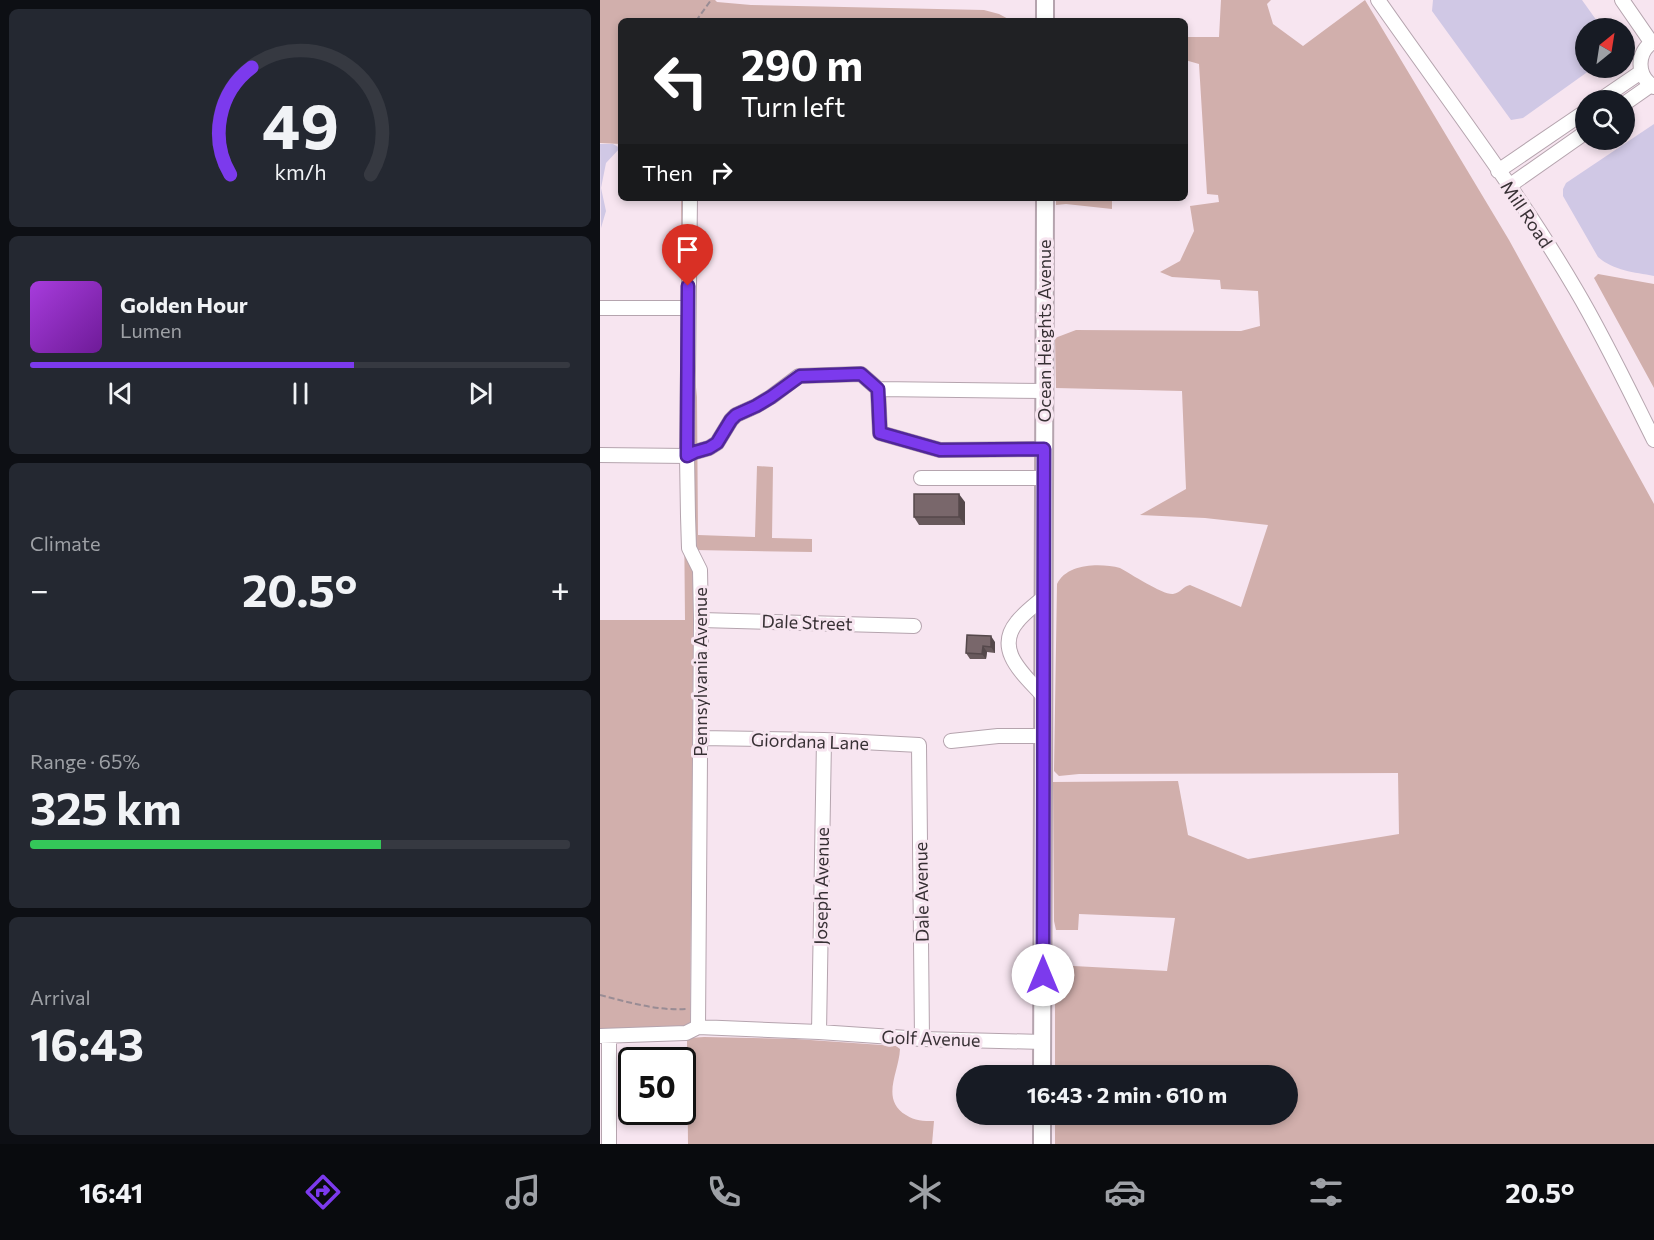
<!DOCTYPE html>
<meta charset="utf-8">
<style>
:root{--surface:#171b24;--page:#242831;--text:#f1f3f6;--muted:#9ea1a6;--line:#363941;--accent:#7c3aed}
body{margin:0;font-family:Commissioner,sans-serif;background:var(--page);color:var(--text);height:100vh;display:flex;flex-direction:column;font-size:22px;white-space:nowrap}
*{box-sizing:border-box;margin:0}
p{font-size:20px;color:var(--muted)}
.icon{flex:none;width:33px;height:33px;fill:none;stroke:currentColor;stroke-width:2;stroke-linecap:round;stroke-linejoin:round}
.map{position:relative;flex:1;overflow:hidden}
.drawer{display:flex;flex-direction:column;gap:9px;padding:9px;background:#0d0f14;width:600px}
.drawer>*{flex:none}
.banner{position:absolute;left:18px;top:18px;width:570px;height:183px;border-radius:9px;box-shadow:0 3px 9px #0003;background:#202124;color:#fff;overflow:hidden}
.needle{width:39px;rotate:30deg}
.tools{position:absolute;left:975px;top:18px;display:grid;gap:12px}
.tools a{display:grid;place-items:center;width:60px;height:60px;border-radius:50%;background:var(--surface);box-shadow:0 3px 9px #0003;font-size:30px}
.speed{position:absolute;left:18px;top:1047px;display:flex;gap:12px;font-size:30px;font-weight:700;text-align:center}
.speed>*{display:grid;place-content:center;width:78px;height:78px;border-radius:50%;background:var(--surface);box-shadow:0 3px 9px #0003;line-height:1}
.speed .limit{border:3px solid #111;border-radius:9px;background:#fff;color:#111}
.pin{position:absolute;display:grid;place-items:center;width:51px;height:51px;color:#fff;margin:-62px -26px;border-radius:50% 50% 50% 0;rotate:-45deg;box-shadow:0 0 6px #0007}
.pin .icon{rotate:45deg}
.me{position:absolute;width:66px;margin:-33px;rotate:0deg;stroke-linejoin:round;filter:drop-shadow(0 0 4px #0008)}
.turn{display:flex;align-items:center;gap:21px;height:126px;padding:0 24px;font-size:27px}
.turn .icon{width:78px;height:78px;stroke-width:2.5}
.turn b{display:block;font-size:42px;line-height:51px}
.then{display:flex;align-items:center;height:57px;padding:0 24px;background:#0003;gap:12px;font-size:22px}
.big{font-size:45px;font-weight:700;line-height:1.1}
.drawer .tile{flex:1;display:flex;flex-direction:column;justify-content:center;gap:9px;min-width:0;padding:0 21px;border-radius:9px;background:var(--page)}
.drawer .dial{align-items:center;gap:0}
.dial svg{height:156px;overflow:visible;fill:none;stroke:var(--line);stroke-width:7;stroke-linecap:round;text-anchor:middle}
.dial text{fill:var(--text);stroke:none}
.song{display:flex;align-items:center;gap:18px}
.cover{width:72px;height:72px;border-radius:9px;background:linear-gradient(135deg,hsl(280 70% 55%),hsl(280 70% 35%))}
.played{height:6px;border-radius:3px;background:linear-gradient(90deg,var(--accent) 60%,var(--line) 60%)}
.keys{display:flex;justify-content:space-around;direction:ltr}
.heat{display:flex;justify-content:space-between;align-items:center;font-size:33px;direction:ltr}
.charge{height:9px;border-radius:4px;background:linear-gradient(90deg,#34c759 65%,var(--line) 0)}
.trip{position:absolute;left:356px;top:1065px;width:342px;height:60px;border-radius:30px;background:var(--surface);box-shadow:0 3px 9px #0003;font-weight:700;line-height:60px;text-align:center}
.tabs{display:flex;height:96px;justify-content:space-around;align-items:center;background:#090b0e;color:var(--muted)}
.tabs .icon{width:42px;height:42px}
.tabs .on{color:var(--accent)}
.tabs b{font-size:27px;color:var(--text)}
main{display:flex;flex:1;min-height:0}
.map>svg:first-child{display:block}
.forest{fill:#d1afac}
.water{fill:#d0c8e5}
.lines{fill:none;stroke-linecap:round;stroke-linejoin:round}
.minor-casing{stroke:#b5a4ae;stroke-width:16}
.major-casing{stroke:#b5a4ae;stroke-width:20}
.path{stroke:#998c94;stroke-width:2;stroke-dasharray:6 3;stroke-linecap:butt}
.minor{stroke:#fff;stroke-width:14}
.major{stroke:#fff;stroke-width:16}
.wall{fill:#68595c}
.shaded-wall{fill:#55484b}
.building{fill:#79676b;stroke:#55484b;stroke-width:1.5}
.route-casing{stroke:#51269a;stroke-width:15}
.route{stroke:#7c3aed;stroke-width:10}
.labels{text-anchor:middle;dominant-baseline:central;stroke-width:6;stroke-linejoin:round;paint-order:stroke}
.street-label{font-size:18px;fill:#373034;stroke:#f7e5f0}
</style>
<main>
<section class="drawer">
<div class="tile dial"><svg viewBox="0 0 100 80">
<path d="M14 69A42 42 0 1 1 86 69"/>
<path d="M14 69A42 42 0 0 1 25 14" stroke="#7c3aed"/>
<text x="50" y="56" font-size="32" font-weight="700">49</text>
<text x="50" y="72" font-size="11">km/h</text>
</svg></div>
<div class="tile">
<div class="song"><i class="cover"></i><div><b>Golden Hour</b><p>Lumen</p></div></div>
<div class="played"></div>
<div class="keys"><svg class="icon" aria-label="previous" viewBox="0 0 24 24"><path d="M18 5L8 12l10 7zM5 5v14"/></svg><svg class="icon" aria-label="pause" viewBox="0 0 24 24"><path d="M8 5v14M16 5v14"/></svg><svg class="icon" aria-label="next" viewBox="0 0 24 24"><path d="M6 5l10 7-10 7zM19 5v14"/></svg></div>
</div>
<div class="tile"><p>Climate</p>
<div class="heat"><a>−</a><b class="big">20.5°</b><a>+</a></div>
</div>
<div class="tile"><p>Range · 65%</p><b class="big">325 km</b><div class="charge"></div></div>
<div class="tile"><p>Arrival</p><b class="big">16:43</b></div>
</section>
<div class="map">
<svg width="1054" height="1144" viewBox="0 0 1054 1144">
<rect width="100%" height="100%" fill="#f7e5f0"/>
<path class="forest" d="M0 0H115L117 2 151 5 384 10 399 14 412 21H21V144L0 143Z
M621 0H671L667 4 673 24 703 46 765 0 909 240 1054 504V1144H455V1115L687 1114V1076L455 1075V965L567 971 575 918 479 914 478 930H456L454 921 453 782 578 781 588 835 648 859 799 834 798 773 479 774 459 776 454 771 457 584C467 563 501 563 520 568 531 574 563 595 573 594 581 593 583 586 590 585L641 607 668 525 605 518 540 515 586 489 582 391 456 388 455 338 476 330 641 331 660 326 658 291 621 289 620 280 572 277 560 272 580 261 594 231 590 206 619 202 618 195 607 194 599 64 585 60V37H619Z
M81 198H92L88 308 97 397 98 535 155 537 157 466 173 467 172 538 212 539V552L94 550 90 1038 104 1037 196 1039 296 1046 300 1049C299 1073 280 1099 306 1115 315 1121 323 1121 334 1121L332 1144H88L87 1039 71 1041V1029H0V620H85Z
M456 198H512V209L466 204 456 205Z
M998 274 1054 284V388L994 278Z"/>
<path class="water" d="M833 0H982L1002 28H986V68H993L923 118 911 120 832 11Z
M1054 124V276C1034 272 1014 271 998 257L963 196V189L966 183Z
M0 144H13L20 148 6 163 1 188 6 211 1 228Z"/>
<g class="lines">
<defs>
<path id="minor" d="M778 0C845 96 917 189 976 290 1005 339 1029 390 1054 440
M1022 0 1051 42
M1054 41C1036 52 1036 76 1054 87
M1000 100 1041 72
M1024 104 1051 85
M898 171 986 111
M909 186 986 132
M90 198 87 456 88 516 89 548 100 570 101 620 98 1027
M0 308H88
M444 449 340 450 280 433 278 389 444 391
M0 455 87 456 95 452 109 448 117 443 131 420 136 415 156 406 171 397 199 376 261 374 278 389
M321 478H444
M101 620 314 626
M444 697C426 676 393 651 417 622 424 613 435 605 444 597
M100 738 224 740 319 745 322 1039
M351 741 398 736H444
M219 1032 224 740
M0 1036 86 1033 98 1027 219 1032 322 1039 443 1042
M9 1144V1036"/>
<path id="major" d="M445 21V0
M442 1076 445 198
M442 1144V1114"/>
</defs>
<use href="#minor" class="minor-casing"/>
<use href="#major" class="major-casing"/>
<path class="path" d="M96 21 111 0
M0 995C28 1002 57 1011 86 1009"/>
<use href="#minor" class="minor"/>
<use href="#major" class="major"/>
</g>
<path class="wall" d="M365 502V525H319L314 517Z
M395 642V653L387 652 386 659H370L366 653Z"/>
<path class="shaded-wall" d="M359 494 365 502V525L359 517Z
M391 636 395 642V653L391 647Z
M383 646 387 652 386 659 382 654Z"/>
<path class="building" d="M314 494H359V517H314Z
M367 635 391 636V647L383 646 382 654 366 653Z"/>
<g class="lines">
<defs>
<path id="route" d="M88 286 87 456 95 452 109 448 117 443 131 420 136 415 156 406 171 397 200 376 261 374 278 389 280 433 340 450 444 449 443 975"/>
</defs>
<use href="#route" class="route-casing"/>
<use href="#route" class="route"/>
</g>
<g class="labels">
<g class="street-label">
<text transform="translate(927 214) rotate(56)">Mill Road</text>
<text transform="translate(444 331) rotate(-90)">Ocean Heights Avenue</text>
<text transform="translate(207 622) rotate(2)">Dale Street</text>
<text transform="translate(100 672) rotate(-90)">Pennsylvania Avenue</text>
<text transform="translate(210 741) rotate(2)">Giordana Lane</text>
<text transform="translate(221 886) rotate(-89)">Joseph Avenue</text>
<text transform="translate(321 892) rotate(-91)">Dale Avenue</text>
<text transform="translate(331 1038) rotate(2)">Golf Avenue</text>
</g>
</g>
</svg>
<div class="tools">
<a><svg class="needle" viewBox="-14 -14 28 28"><path d="M0-13l5 13h-10z" fill="#e53935"/><path d="M0 13l5-13h-10z" fill="#9ea1a6"/></svg></a>
<a><svg class="icon" aria-label="search" viewBox="0 0 24 24"><circle cx="10" cy="10" r="6"/><path d="M15 15l6 6"/></svg></a>
</div>
<div class="speed"><div class="limit">50</div></div>
<div class="pin" style="left:88px;top:286px;background:#d93025"><svg class="icon" aria-label="arrive" viewBox="0 0 24 24"><path d="M6 21V4h12l-3 4 3 4H6"/></svg></div>
<svg class="me" style="left:443px;top:975px" viewBox="-20 -20 40 40"><circle r="19" fill="#fff"/><path d="M0-13L10 11 0 6-10 11z" fill="#7c3aed"/></svg>
<div class="trip">16:43 · 2 min · 610 m</div>
<div class="banner">
<div class="turn"><svg class="icon" aria-label="left" viewBox="0 0 24 24"><path d="M17 20v-9H6M10 6l-5 5 5 5"/></svg><div><b>290 m</b>Turn left</div></div>
<div class="then">Then<svg class="icon" aria-label="right" viewBox="0 0 24 24"><path d="M7 20v-9h11M14 6l5 5-5 5"/></svg></div>
</div>
</div>
</main>
<nav class="tabs">
<b>16:41</b>
<svg class="icon on" aria-label="directions" viewBox="0 0 24 24"><path d="M12 3l9 9-9 9-9-9zM9 14v-3h6M13 9l2 2-2 2"/></svg>
<svg class="icon" aria-label="music" viewBox="0 0 24 24"><path d="M9 18V5l10-2v13"/><circle cx="6" cy="18" r="3"/><circle cx="16" cy="16" r="3"/></svg>
<svg class="icon" aria-label="phone" viewBox="0 0 24 24"><path d="M5 4h4l2 5-3 2q2 4 5 5l2-3 5 2v4C11 20 4 13 5 4z"/></svg>
<svg class="icon" aria-label="climate" viewBox="0 0 24 24"><path d="M12 3v18M4 7l16 10M4 17L20 7"/></svg>
<svg class="icon" aria-label="car" viewBox="0 0 24 24"><path d="M5 17H2v-5l4-1 3-4h7l3 4 3 1v5h-3M9 17h6M6 11h13"/><circle cx="7" cy="17" r="2"/><circle cx="17" cy="17" r="2"/></svg>
<svg class="icon" aria-label="filters" viewBox="0 0 24 24"><path d="M4 7h16M4 17h16"/><circle cx="9" cy="7" r="2"/><circle cx="15" cy="17" r="2"/></svg>
<b>20.5°</b>
</nav>
